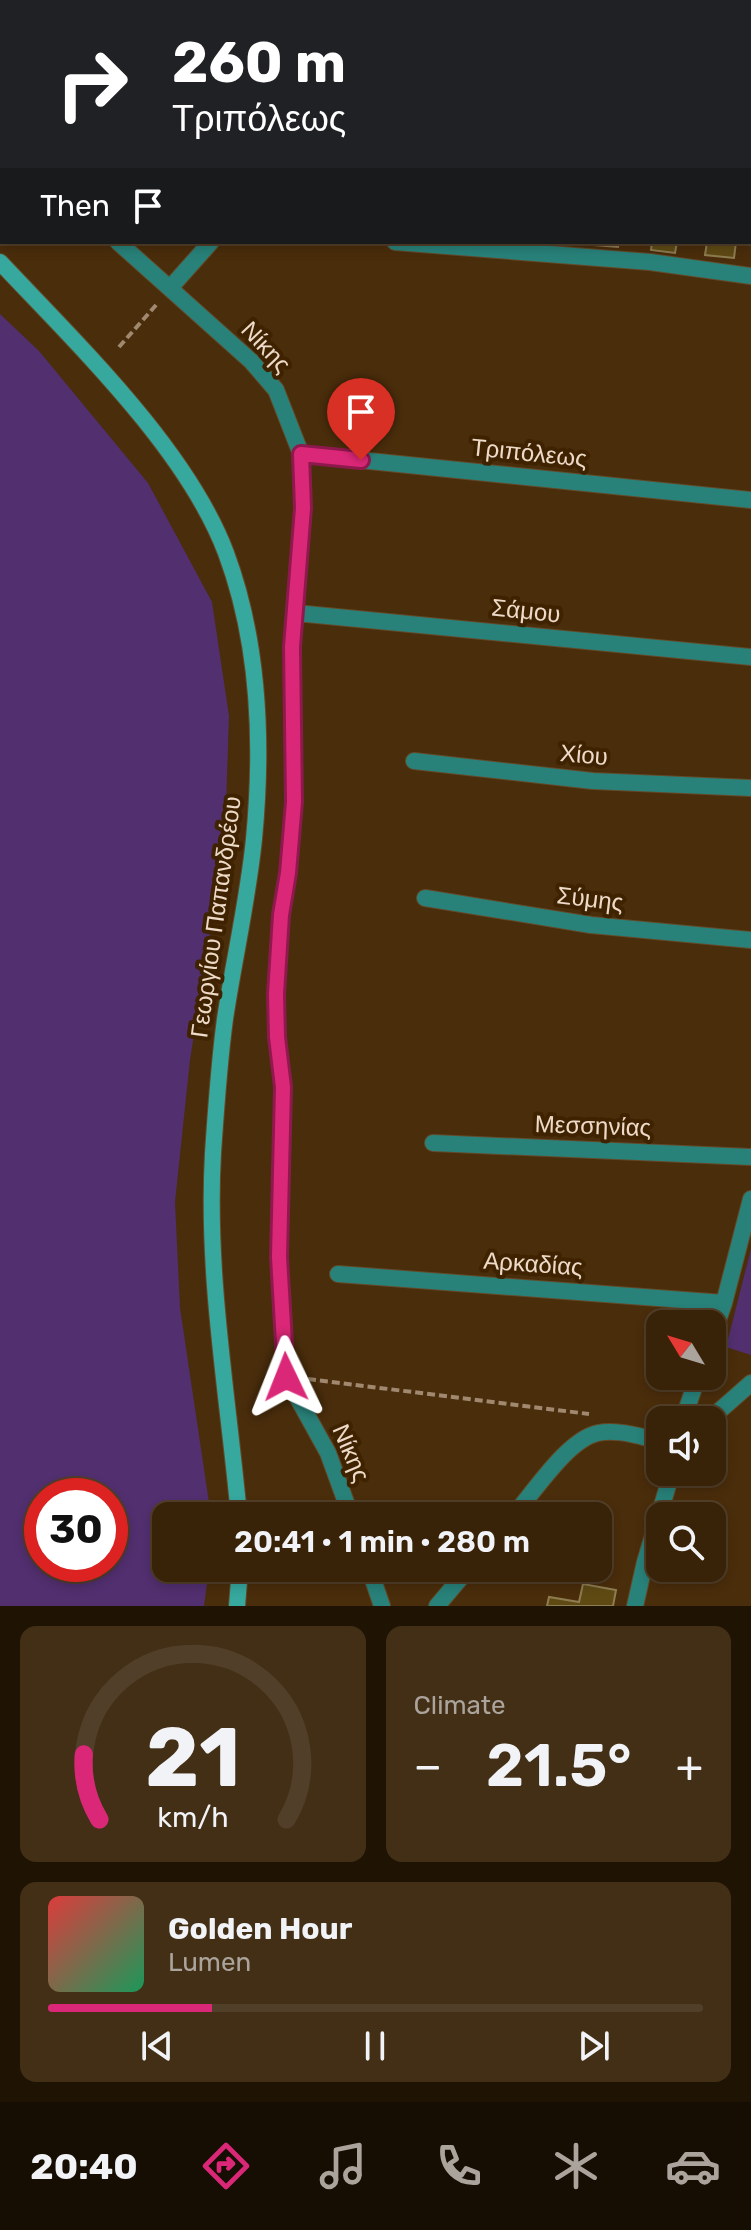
<!DOCTYPE html>
<meta charset="utf-8">
<style>
:root{--surface:#382208;--page:#432f16;--text:#f1f3f6;--muted:#aba49c;--line:#523f29;--accent:#db2777}
body{margin:0;font-family:Rubik,sans-serif;background:var(--page);color:var(--text);height:100vh;display:flex;flex-direction:column;font-size:30px;white-space:nowrap}
*{box-sizing:border-box;margin:0}
p{font-size:26px;color:var(--muted)}
.icon{flex:none;width:44px;height:44px;fill:none;stroke:currentColor;stroke-width:2;stroke-linecap:round;stroke-linejoin:round}
.map{position:relative;height:1606px;overflow:hidden}
.details{display:flex;flex-direction:column;gap:20px;padding:20px;background:#1f1304;flex:1}
.details>*{flex:none}
.top-card{position:absolute;left:0px;top:0px;width:752px;height:244px;box-shadow:0 4px 12px #0003,0 0 0 2px var(--line);background:#202124;color:#fff;overflow:hidden}
.needle{width:52px;rotate:308deg}
.controls{position:absolute;left:646px;top:1310px;display:grid;gap:16px}
.controls a{display:grid;place-items:center;width:80px;height:80px;border-radius:16px;background:var(--surface);box-shadow:0 4px 12px #0003,0 0 0 2px var(--line);font-size:40px}
.speed{position:absolute;left:24px;top:1478px;display:flex;gap:16px;font-size:40px;font-weight:700;text-align:center}
.speed>*{display:grid;place-content:center;width:104px;height:104px;border-radius:50%;background:var(--surface);box-shadow:0 4px 12px #0003,0 0 0 2px var(--line);line-height:1}
.speed .limit{border:12px solid #d22;background:#fff;color:#111}
.pin{position:absolute;display:grid;place-items:center;width:68px;height:68px;color:#fff;margin:-82px -34px;border-radius:50% 50% 50% 0;rotate:-45deg;box-shadow:0 0 8px #0007}
.pin .icon{rotate:45deg}
.me{position:absolute;width:88px;margin:-44px;rotate:358deg;stroke-linejoin:round;filter:drop-shadow(0 0 6px #0008)}
.turn{display:flex;align-items:center;gap:28px;height:168px;padding:0 40px;font-size:36px}
.turn .icon{width:104px;height:104px;stroke-width:2.5}
.turn b{display:block;font-size:56px;line-height:68px}
.then{display:flex;align-items:center;height:76px;padding:0 40px;background:#0003;gap:16px;font-size:30px}
.big{font-size:60px;font-weight:600;line-height:1.1}
.details .card{flex:1;display:flex;flex-direction:column;justify-content:center;gap:12px;min-width:0;padding:0 28px;border-radius:16px;background:var(--page)}
.details .dial{align-items:center;gap:0}
.dial svg{height:208px;overflow:visible;fill:none;stroke:var(--line);stroke-width:7;stroke-linecap:round;text-anchor:middle}
.dial text{fill:var(--text);stroke:none}
.song{display:flex;align-items:center;gap:24px}
.cover{width:96px;height:96px;border-radius:12px;background:linear-gradient(135deg,hsl(0 70% 55%),hsl(150 70% 35%))}
.played{height:8px;border-radius:4px;background:linear-gradient(90deg,var(--accent) 25%,var(--line) 25%)}
.keys{display:flex;justify-content:space-around;direction:ltr}
.heat{display:flex;justify-content:space-between;align-items:center;font-size:44px;direction:ltr}
.details .tiles{flex:1;display:grid;gap:20px;grid-template-columns:1fr 1fr}
.card:last-child{grid-column:span 2}
.trip{position:absolute;left:152px;top:1502px;width:460px;height:80px;border-radius:16px;background:var(--surface);box-shadow:0 4px 12px #0003,0 0 0 2px var(--line);font-weight:600;line-height:80px;text-align:center}
.tabs{display:flex;height:128px;justify-content:space-around;align-items:center;background:#160e03;color:var(--muted)}
.tabs .icon{width:56px;height:56px}
.tabs .selected{color:var(--accent)}
.tabs b{font-size:36px;color:var(--text)}
.map>svg:first-child{display:block}
.green{fill:#522f6f;fill-rule:evenodd}
.building{fill:#5f4a14;stroke:#8e7c51;stroke-width:2}
.lines{fill:none;stroke-linecap:round;stroke-linejoin:round}
.street-casing{stroke:#644929;stroke-width:18}
.secondary-casing{stroke:#644929;stroke-width:18}
.path{stroke:#a18970;stroke-width:4;stroke-dasharray:8 4;stroke-linecap:butt}
.street{stroke:#28827a;stroke-width:16}
.secondary{stroke:#36a89e;stroke-width:16}
.route-casing{stroke:#8e194d;stroke-width:20}
.route{stroke:#db2777;stroke-width:14}
.labels{text-anchor:middle;dominant-baseline:central;stroke-width:8;stroke-linejoin:round;paint-order:stroke}
.street-label{font-size:24px;fill:#eddac8;stroke:#3f2300}
</style>
<div class="map">
<svg width="751" height="1606" viewBox="0 0 751 1606">
<rect width="100%" height="100%" fill="#4a2d0b"/>
<path class="green" d="M0 314 39 351 148 483 212 602 229 716 225 836 190 1060 175 1202 180 1308 211 1516H166V1568H209L204 1606H0ZM42 1496H110V1564H42Z
M751 1249V1355L726 1347Z"/>
<path class="building" d="M596 242H619L618 247 595 245Z
M652 242H677L675 253 651 250Z
M707 242H736L734 258 705 255Z
M583 1584 616 1590 613 1606H547L549 1597 579 1602Z"/>
<g class="lines">
<defs>
<path id="street" d="M125 2 127 0
M299 2 300 0
M408 2 409 0
M578 2V0
M750 131H751
M118 242 251 361 276 390 301 454 303 508 292 647 294 802 288 873 281 915 276 994 277 1037 283 1087 279 1257 286 1377 328 1453 351 1516
M395 242 650 262 751 276
M170 288 211 242
M301 454 751 500
M296 613 751 657
M414 761 593 781 751 788
M425 898 591 925 751 940
M433 1143 751 1157
M338 1274 724 1303
M712 1338 724 1303 751 1199
M683 1420 698 1376
M709 1420 751 1383
M513 1516C534 1492 568 1439 598 1433 617 1429 642 1436 660 1442
M369 1568 382 1606
M437 1606 469 1568
M635 1606 645 1562 672 1472"/>
<path id="secondary" d="M0 262C76 343 187 449 226 553 260 644 263 744 254 839 248 899 234 959 225 1019 219 1063 216 1109 213 1153 206 1275 228 1395 239 1516
M237 1606 240 1568"/>
</defs>
<use href="#street" class="street-casing"/>
<use href="#secondary" class="secondary-casing"/>
<path class="path" d="M119 347 157 304
M308 1379 589 1414"/>
<use href="#street" class="street"/>
<use href="#secondary" class="secondary"/>
</g>
<g class="lines">
<defs>
<path id="route" d="M286 1377 279 1257 283 1087 277 1037 276 994 281 915 288 873 294 802 292 647 303 508 301 454 361 460"/>
</defs>
<use href="#route" class="route-casing"/>
<use href="#route" class="route"/>
</g>
<g class="labels">
<g class="street-label">
<text transform="translate(266 347) rotate(47)">Νίκης</text>
<text transform="translate(529 453) rotate(6)">Τριπόλεως</text>
<text transform="translate(526 611) rotate(6)">Σάμου</text>
<text transform="translate(584 755) rotate(5)">Χίου</text>
<text transform="translate(590 899) rotate(7)">Σύμης</text>
<text transform="translate(216 917) rotate(-82)">Γεωργίου Παπανδρέου</text>
<text transform="translate(593 1126) rotate(2)">Μεσσηνίας</text>
<text transform="translate(533 1264) rotate(4)">Αρκαδίας</text>
<text transform="translate(351 1453) rotate(67)">Νίκης</text>
</g>
</g>
</svg>
<div class="controls">
<a><svg class="needle" viewBox="-14 -14 28 28"><path d="M0-13l5 13h-10z" fill="#e53935"/><path d="M0 13l5-13h-10z" fill="#aba49c"/></svg></a>
<a><svg class="icon" aria-label="sound" viewBox="0 0 24 24"><path d="M4 9h4l5-4v14l-5-4H4zM17 9q2 3 0 6"/></svg></a>
<a><svg class="icon" aria-label="search" viewBox="0 0 24 24"><circle cx="10" cy="10" r="6"/><path d="M15 15l6 6"/></svg></a>
</div>
<div class="speed"><div class="limit">30</div></div>
<div class="pin" style="left:361px;top:460px;background:#d93025"><svg class="icon" aria-label="arrive" viewBox="0 0 24 24"><path d="M6 21V4h12l-3 4 3 4H6"/></svg></div>
<svg class="me" style="left:286px;top:1377px" viewBox="-20 -20 40 40"><path d="M0-17L14 15 0 8-14 15z" fill="#db2777" stroke="#fff" stroke-width="4"/></svg>
<div class="trip">20:41 · 1 min · 280 m</div>
<div class="top-card">
<div class="turn"><svg class="icon" aria-label="right" viewBox="0 0 24 24"><path d="M7 20v-9h11M14 6l5 5-5 5"/></svg><div><b>260 m</b>Τριπόλεως</div></div>
<div class="then">Then<svg class="icon" aria-label="arrive" viewBox="0 0 24 24"><path d="M6 21V4h12l-3 4 3 4H6"/></svg></div>
</div>
</div>
<section class="details">
<div class="tiles">
<div class="card dial"><svg viewBox="0 0 100 80">
<path d="M14 69A42 42 0 1 1 86 69"/>
<path d="M14 69A42 42 0 0 1 8 44" stroke="#db2777"/>
<text x="50" y="56" font-size="32" font-weight="700">21</text>
<text x="50" y="72" font-size="11">km/h</text>
</svg></div>
<div class="card"><p>Climate</p>
<div class="heat"><a>−</a><b class="big">21.5°</b><a>+</a></div>
</div>
<div class="card">
<div class="song"><i class="cover"></i><div><b>Golden Hour</b><p>Lumen</p></div></div>
<div class="played"></div>
<div class="keys"><svg class="icon" aria-label="previous" viewBox="0 0 24 24"><path d="M18 5L8 12l10 7zM5 5v14"/></svg><svg class="icon" aria-label="pause" viewBox="0 0 24 24"><path d="M8 5v14M16 5v14"/></svg><svg class="icon" aria-label="next" viewBox="0 0 24 24"><path d="M6 5l10 7-10 7zM19 5v14"/></svg></div>
</div>
</div>
</section>
<nav class="tabs">
<b>20:40</b>
<svg class="icon selected" aria-label="directions" viewBox="0 0 24 24"><path d="M12 3l9 9-9 9-9-9zM9 14v-3h6M13 9l2 2-2 2"/></svg>
<svg class="icon" aria-label="music" viewBox="0 0 24 24"><path d="M9 18V5l10-2v13"/><circle cx="6" cy="18" r="3"/><circle cx="16" cy="16" r="3"/></svg>
<svg class="icon" aria-label="phone" viewBox="0 0 24 24"><path d="M5 4h4l2 5-3 2q2 4 5 5l2-3 5 2v4C11 20 4 13 5 4z"/></svg>
<svg class="icon" aria-label="climate" viewBox="0 0 24 24"><path d="M12 3v18M4 7l16 10M4 17L20 7"/></svg>
<svg class="icon" aria-label="car" viewBox="0 0 24 24"><path d="M5 17H2v-5l4-1 3-4h7l3 4 3 1v5h-3M9 17h6M6 11h13"/><circle cx="7" cy="17" r="2"/><circle cx="17" cy="17" r="2"/></svg>
</nav>
